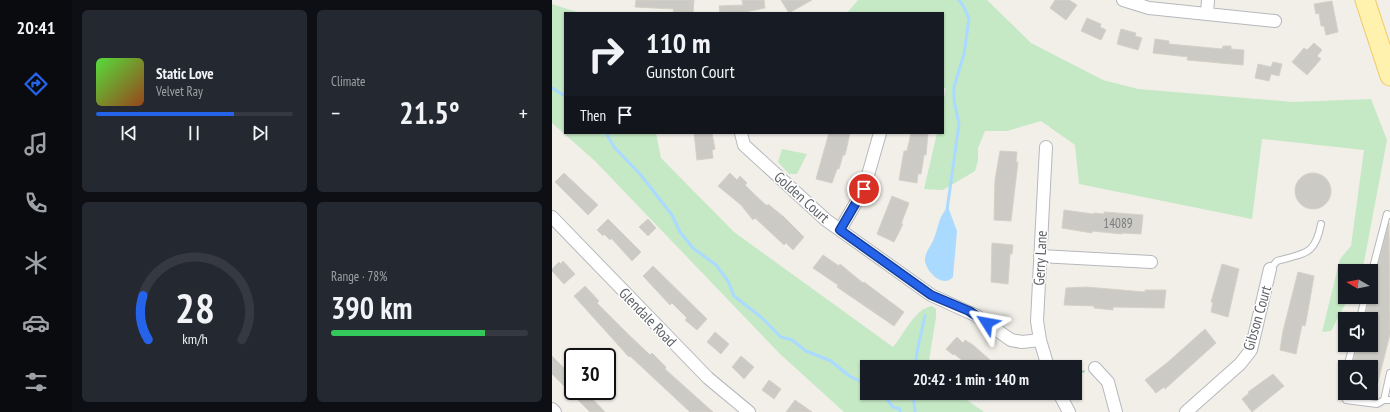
<!DOCTYPE html>
<meta charset="utf-8">
<style>
:root{--surface:#171b24;--page:#242831;--text:#f1f3f6;--muted:#9ea1a6;--line:#363941;--accent:#2563eb}
body{margin:0;font-family:"PT Sans Narrow",sans-serif;background:var(--page);color:var(--text);height:100vh;display:flex;flex-direction:column;font-size:15px;white-space:nowrap}
*{box-sizing:border-box;margin:0}
p{font-size:13px;color:var(--muted)}
.icon{flex:none;width:22px;height:22px;fill:none;stroke:currentColor;stroke-width:2;stroke-linecap:round;stroke-linejoin:round}
.map{position:relative;flex:1;overflow:hidden}
.drawer{display:flex;flex-direction:column;gap:10px;padding:10px;background:#0d0f14;width:480px}
.drawer>*{flex:none}
.guide{position:absolute;left:12px;top:12px;width:380px;height:122px;border-radius:0px;box-shadow:0 1px 3px #0004;background:#171b24;color:var(--text);overflow:hidden}
.needle{width:26px;rotate:279deg}
.controls{position:absolute;left:786px;top:264px;display:grid;gap:8px}
.controls a{display:grid;place-items:center;width:40px;height:40px;border-radius:0px;background:var(--surface);box-shadow:0 1px 3px #0004;font-size:20px}
.speed{position:absolute;left:12px;top:348px;display:flex;gap:8px;font-size:20px;font-weight:700;text-align:center}
.speed>*{display:grid;place-content:center;width:52px;height:52px;border-radius:50%;background:var(--surface);box-shadow:0 1px 3px #0004;line-height:1}
.speed .limit{border:2px solid #111;border-radius:6px;background:#fff;color:#111}
.pin{position:absolute;display:grid;place-items:center;width:34px;height:34px;color:#fff;margin:-17px;border:2px solid #fff;border-radius:50%;box-shadow:0 1px 4px #0007}
.me{position:absolute;width:44px;margin:-22px;rotate:304deg;stroke-linejoin:round;filter:drop-shadow(0 0 3px #0008)}
.turn{display:flex;align-items:center;gap:14px;height:84px;padding:0 16px;font-size:18px}
.turn .icon{width:52px;height:52px;stroke-width:2.5}
.turn b{display:block;font-size:28px;line-height:34px}
.then{display:flex;align-items:center;height:38px;padding:0 16px;background:#0003;gap:8px;font-size:15px}
.big{font-size:30px;font-weight:700;line-height:1.1}
.drawer .tile{flex:1;display:flex;flex-direction:column;justify-content:center;gap:6px;min-width:0;padding:0 14px;border-radius:6px;background:var(--page)}
.drawer .dial{align-items:center;gap:0}
.dial svg{height:104px;overflow:visible;fill:none;stroke:var(--line);stroke-width:7;stroke-linecap:round;text-anchor:middle}
.dial text{fill:var(--text);stroke:none}
.song{display:flex;align-items:center;gap:12px}
.cover{width:48px;height:48px;border-radius:6px;background:linear-gradient(135deg,hsl(110 70% 55%),hsl(20 70% 35%))}
.played{height:4px;border-radius:2px;background:linear-gradient(90deg,var(--accent) 70%,var(--line) 70%)}
.keys{display:flex;justify-content:space-around;direction:ltr}
.heat{display:flex;justify-content:space-between;align-items:center;font-size:22px;direction:ltr}
.charge{height:6px;border-radius:3px;background:linear-gradient(90deg,#34c759 78%,var(--line) 0)}
.drawer .tiles{flex:1;display:grid;gap:10px;grid-template-columns:repeat(2,1fr)}
.trip{position:absolute;left:308px;top:360px;width:222px;height:40px;border-radius:0px;background:var(--surface);box-shadow:0 1px 3px #0004;font-weight:700;line-height:40px;text-align:center}
main{display:flex;flex:1;min-height:0}
.menu{display:flex;flex-direction:column;width:72px;justify-content:space-around;align-items:center;background:#090b0e;color:var(--muted)}
.menu .icon{width:28px;height:28px}
.menu .current{color:var(--accent)}
.menu b{font-size:18px;color:var(--text)}
.map>svg:first-child{display:block}
.green{fill:#c5e8c5}
.water{fill:#aadaff}
.lines{fill:none;stroke-linecap:round;stroke-linejoin:round}
.stream{stroke:#aadaff;stroke-width:3}
.building{fill:#cccac5;stroke:#d6d1c6}
.lane-casing{stroke:#b5b8bc;stroke-width:8}
.street-casing{stroke:#b5b8bc;stroke-width:14}
.primary-casing{stroke:#f2c960;stroke-width:21}
.path{stroke:#9cc7a9;stroke-width:2;stroke-dasharray:4 2;stroke-linecap:butt}
.lane{stroke:#fff;stroke-width:6}
.street{stroke:#fff;stroke-width:12}
.primary{stroke:#fff2af;stroke-width:19}
.route-casing{stroke:#184099;stroke-width:10}
.route{stroke:#2563eb;stroke-width:7}
.labels{text-anchor:middle;dominant-baseline:central;stroke-width:3;stroke-linejoin:round;paint-order:stroke}
.number-label{font-size:13px;fill:#7a7d7f}
.street-label{font-size:15px;fill:#5f6368;stroke:#fff}
</style>
<main>
<nav class="menu">
<b>20:41</b>
<svg class="icon current" aria-label="directions" viewBox="0 0 24 24"><path d="M12 3l9 9-9 9-9-9zM9 14v-3h6M13 9l2 2-2 2"/></svg>
<svg class="icon" aria-label="music" viewBox="0 0 24 24"><path d="M9 18V5l10-2v13"/><circle cx="6" cy="18" r="3"/><circle cx="16" cy="16" r="3"/></svg>
<svg class="icon" aria-label="phone" viewBox="0 0 24 24"><path d="M5 4h4l2 5-3 2q2 4 5 5l2-3 5 2v4C11 20 4 13 5 4z"/></svg>
<svg class="icon" aria-label="climate" viewBox="0 0 24 24"><path d="M12 3v18M4 7l16 10M4 17L20 7"/></svg>
<svg class="icon" aria-label="car" viewBox="0 0 24 24"><path d="M5 17H2v-5l4-1 3-4h7l3 4 3 1v5h-3M9 17h6M6 11h13"/><circle cx="7" cy="17" r="2"/><circle cx="17" cy="17" r="2"/></svg>
<svg class="icon" aria-label="filters" viewBox="0 0 24 24"><path d="M4 7h16M4 17h16"/><circle cx="9" cy="7" r="2"/><circle cx="15" cy="17" r="2"/></svg>
</nav>
<section class="drawer">
<div class="tiles">
<div class="tile">
<div class="song"><i class="cover"></i><div><b>Static Love</b><p>Velvet Ray</p></div></div>
<div class="played"></div>
<div class="keys"><svg class="icon" aria-label="previous" viewBox="0 0 24 24"><path d="M18 5L8 12l10 7zM5 5v14"/></svg><svg class="icon" aria-label="pause" viewBox="0 0 24 24"><path d="M8 5v14M16 5v14"/></svg><svg class="icon" aria-label="next" viewBox="0 0 24 24"><path d="M6 5l10 7-10 7zM19 5v14"/></svg></div>
</div>
<div class="tile"><p>Climate</p>
<div class="heat"><a>−</a><b class="big">21.5°</b><a>+</a></div>
</div>
<div class="tile dial"><svg viewBox="0 0 100 80">
<path d="M14 69A42 42 0 1 1 86 69"/>
<path d="M14 69A42 42 0 0 1 10 35" stroke="#2563eb"/>
<text x="50" y="56" font-size="32" font-weight="700">28</text>
<text x="50" y="72" font-size="11">km/h</text>
</svg></div>
<div class="tile"><p>Range · 78%</p><b class="big">390 km</b><div class="charge"></div></div>
</div>
</section>
<div class="map">
<svg width="838" height="412" viewBox="0 0 838 412">
<rect width="100%" height="100%" fill="#f1efe8"/>
<path class="green" d="M306 0H435L479 43 551 80 586 89 741 102 819 99 835 140 812 262 808 271H793V297H797L779 331 770 332 788 259 799 246 812 150 710 139 700 219 527 184 523 145 489 121 455 131H433L426 148V161L423 171 391 190 372 189 385 133H391V104L394 88H391V13H295Z
M0 4 28 13H13V133H104L109 158 182 232 341 347C352 335 362 309 380 306L384 309V317L376 367H315V393H405L432 412H292L227 353 43 161 0 123Z
M230 149 255 154 245 174H237L226 162Z"/>
<path class="water" d="M396 207 405 231 401 277C391 289 374 271 373 261 372 254 378 247 381 241 387 228 385 219 396 207Z"/>
<g class="lines">
<path class="stream" d="M0 88 13 96
M54 133 62 147 88 174 120 215 128 232 141 248 164 265 176 281 182 296 209 317 229 337 240 340 254 351 279 361 296 375 315 385
M395 210 407 124 402 100V87L412 54 417 19 412 7 407 0
M363 367 365 352 373 316
M330 393 341 407 348 409V412
M361 393 363 412"/>
</g>
<path class="building" d="M84 0H142L141 13 121 12 122 9 83 7Z
M190 0H212L213 8 189 13H168L167 6 191 5Z
M229 0H260L237 13Z
M503 0H517L525 5 514 20 498 8Z
M780 1 786 32 774 35 772 26H769L767 13 764 14 762 4Z
M535 18 549 24 548 27 554 30 549 40 529 31Z
M569 29 584 33 583 36 590 38 586 50 565 44Z
M603 39 617 41V44L670 49 671 46H679V49L692 50 691 65 635 60 636 57 601 53Z
M762 43 770 50 765 56 769 59 755 75 740 62 752 48 755 50Z
M721 62 730 64 727 76 719 74 717 81 703 78 706 64 719 67Z
M142 133H160L163 149 160 150 161 158 145 160Z
M277 133H298L293 155H291L287 169H285L280 183 264 179Z
M359 133H376L374 155H372L369 174H366L365 183 347 180 352 151H355Z
M448 151 465 152 464 162H466L459 221 442 220 443 180Z
M12 173 46 205 36 215 3 182Z
M178 173 185 180 188 176 195 183 193 185 200 192 215 206 216 204 232 217 252 237 241 250 234 243 232 245 203 218 201 220 189 205 166 186Z
M743 191a18 18 0 1 1 36 0a18 18 0 1 1-36 0Z
M340 196 357 203 349 224H351L342 242 325 234Z
M512 210 541 214 542 213 552 214V212L591 215 589 234 570 233V234L540 231V233L510 228Z
M56 219 89 252 80 261 59 238 58 240 52 234 51 236 45 230Z
M96 219 104 228 96 236 87 227Z
M837 223 838 334 822 398H819V367H800L805 345H819V319H813L817 297H819L821 279 823 276Z
M440 243 461 245 460 254H458L456 284 439 282Z
M271 255 287 266 288 264 311 283 312 282 352 312 342 326 301 298 285 287 286 285 261 268Z
M11 261 23 274 12 284 0 271V269L7 262 9 264Z
M670 264 687 269 676 317 659 312 661 302H659Z
M101 266 155 319 145 330 133 320 135 318 120 303 118 305 91 276Z
M746 272 762 276 755 316 753 326 750 325 744 354 728 350 731 331Z
M33 286 47 301 45 303 75 333 98 355 100 353 114 367 113 369 161 412H138L78 356 77 357 22 296Z
M534 287 593 292V290H614L612 308 561 307V310L542 308V306L512 305 514 288Z
M653 329 664 343 613 389 612 387 604 393 593 380 616 362Z
M163 332 177 344 169 354 155 342Z
M405 337 411 343 413 340 421 345 446 367H419L402 354 401 355 394 349Z
M0 356 21 377V391H33L53 412H38L0 374Z
M189 356 202 367 192 379 180 367Z
M721 374 732 386 700 412 690 399 697 393 696 392Z
M217 380 229 389 222 399 210 390Z
M243 400 260 412H234Z"/>
<g class="lines">
<defs>
<path id="lane" d="M718 269 725 261C752 253 763 256 769 224
M819 275 835 214 838 215
M808 319 813 297
M795 367 801 345
M793 377V391
M793 393 794 400 825 404 832 400H838
M832 400 838 373"/>
<path id="street" d="M571 0 597 8 723 21
M655 14 656 0
M189 133 192 145 274 220 379 295 423 315 459 340 470 342 488 340
M494 147 485 321 488 340 496 367
M0 217 156 378 197 412
M288 230 312 189 328 133
M488 256 599 262
M543 368 556 382 564 412
M507 393 517 412
M0 409 3 412
M634 412 688 364 699 350 718 269"/>
<path id="primary" d="M813 0 838 76"/>
</defs>
<use href="#lane" class="lane-casing"/>
<use href="#street" class="street-casing"/>
<use href="#primary" class="primary-casing"/>
<path class="path" d="M523 374 533 371"/>
<use href="#lane" class="lane"/>
<use href="#street" class="street"/>
<use href="#primary" class="primary"/>
</g>
<g class="lines">
<defs>
<path id="route" d="M312 189 288 230 379 295 417 311 435 323"/>
</defs>
<use href="#route" class="route-casing"/>
<use href="#route" class="route"/>
</g>
<g class="labels">
<g class="number-label">
<text x="566" y="223">14089</text>
</g>
<g class="street-label">
<text transform="translate(250 197) rotate(42)">Golden Court</text>
<text transform="translate(488 258) rotate(-87)">Gerry Lane</text>
<text transform="translate(96 317) rotate(46)">Glendale Road</text>
<text transform="translate(705 318) rotate(-74)">Gibson Court</text>
</g>
</g>
</svg>
<div class="controls">
<a><svg class="needle" viewBox="-14 -14 28 28"><path d="M0-13l5 13h-10z" fill="#e53935"/><path d="M0 13l5-13h-10z" fill="#9ea1a6"/></svg></a>
<a><svg class="icon" aria-label="sound" viewBox="0 0 24 24"><path d="M4 9h4l5-4v14l-5-4H4zM17 9q2 3 0 6"/></svg></a>
<a><svg class="icon" aria-label="search" viewBox="0 0 24 24"><circle cx="10" cy="10" r="6"/><path d="M15 15l6 6"/></svg></a>
</div>
<div class="speed"><div class="limit">30</div></div>
<div class="pin" style="left:312px;top:189px;background:#d93025"><svg class="icon" aria-label="arrive" viewBox="0 0 24 24"><path d="M6 21V4h12l-3 4 3 4H6"/></svg></div>
<svg class="me" style="left:435px;top:323px" viewBox="-20 -20 40 40"><path d="M0-17L14 15 0 8-14 15z" fill="#2563eb" stroke="#fff" stroke-width="4"/></svg>
<div class="trip">20:42 · 1 min · 140 m</div>
<div class="guide">
<div class="turn"><svg class="icon" aria-label="right" viewBox="0 0 24 24"><path d="M7 20v-9h11M14 6l5 5-5 5"/></svg><div><b>110 m</b>Gunston Court</div></div>
<div class="then">Then<svg class="icon" aria-label="arrive" viewBox="0 0 24 24"><path d="M6 21V4h12l-3 4 3 4H6"/></svg></div>
</div>
</div>
</main>
